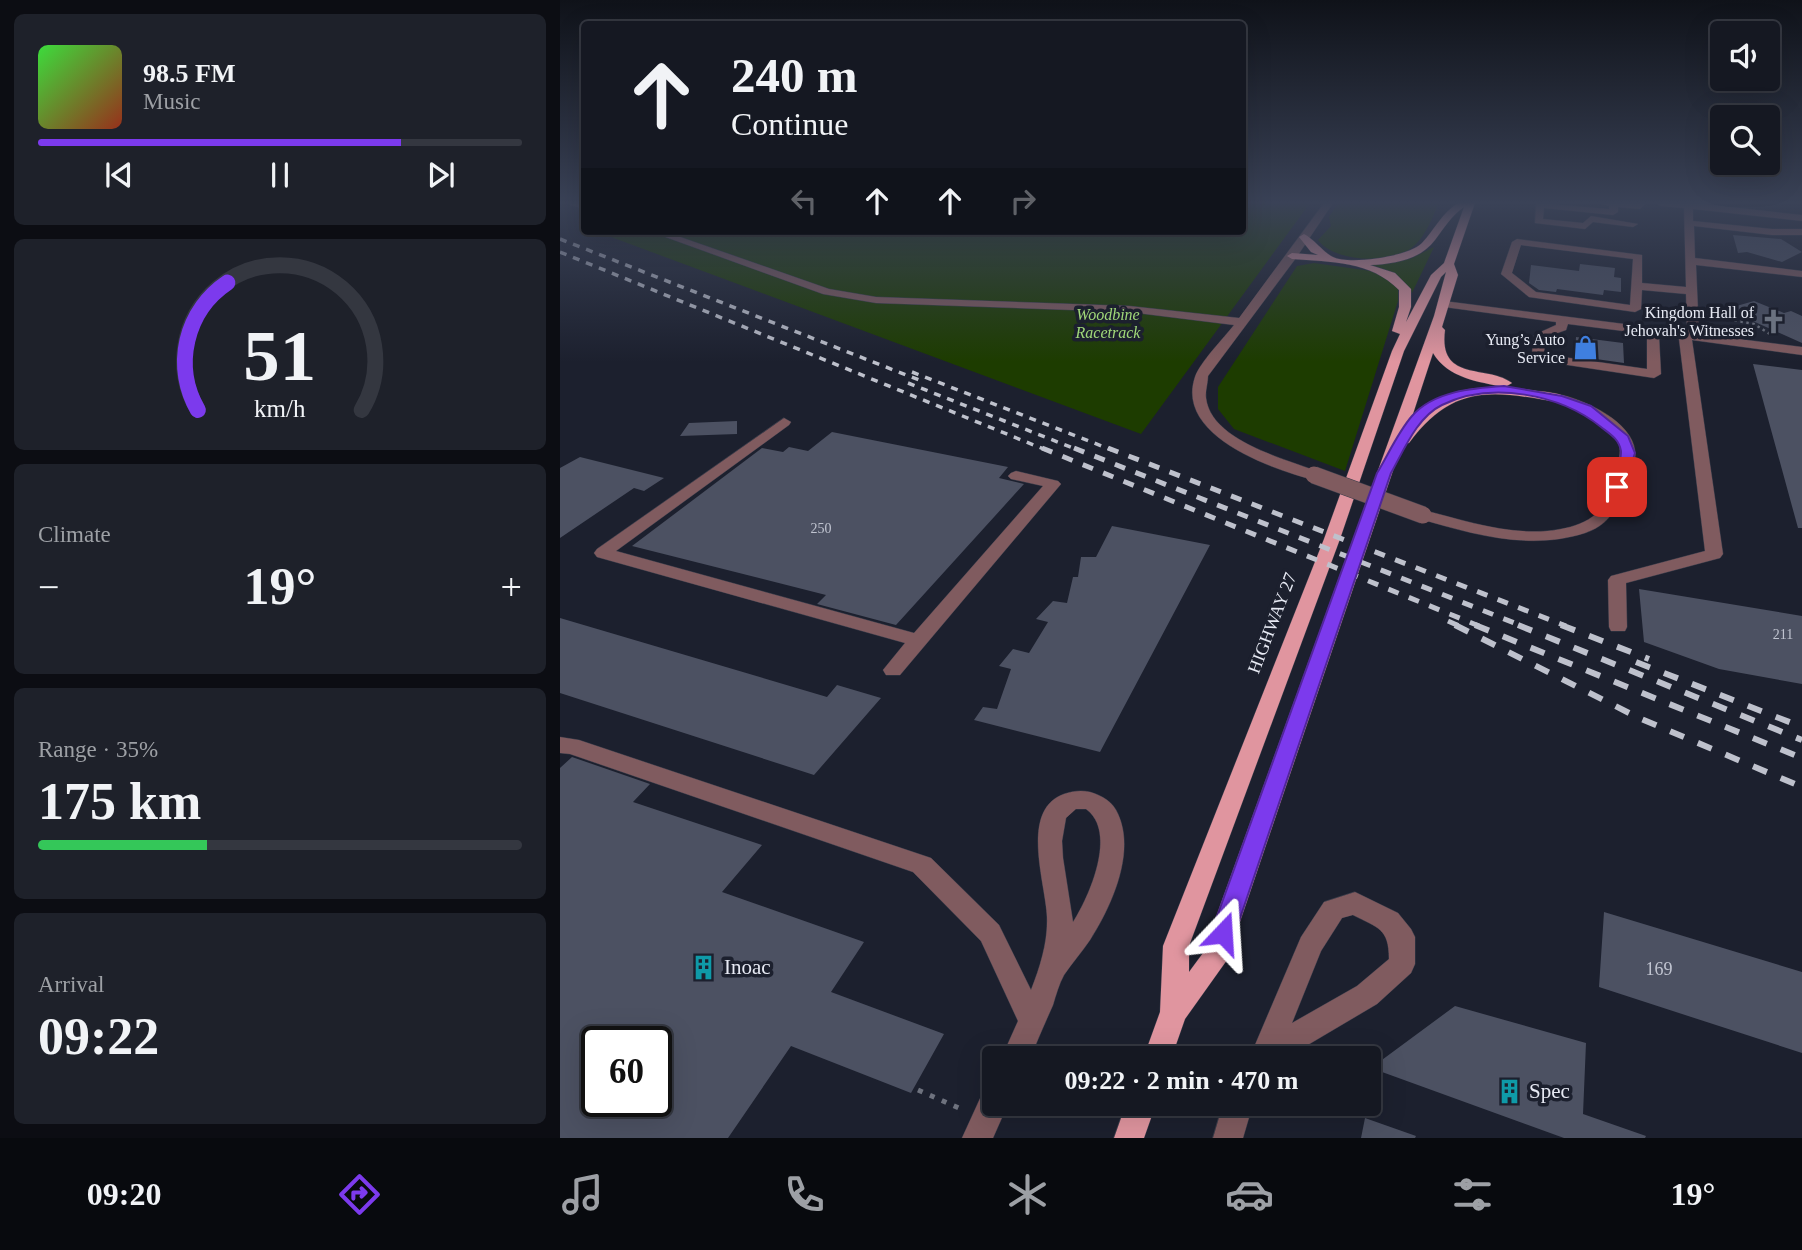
<!DOCTYPE html>
<meta charset="utf-8">
<style>
:root{--surface:#151822;--page:#1e212a;--text:#f1f3f6;--muted:#9da0a5;--line:#343740;--accent:#7c3aed}
body{margin:0;font-family:"Times New Roman",serif;background:var(--page);color:var(--text);height:100vh;display:flex;flex-direction:column;font-size:26px;white-space:nowrap}
*{box-sizing:border-box;margin:0}
p{font-size:23px;color:var(--muted)}
.icon{flex:none;width:38px;height:38px;fill:none;stroke:currentColor;stroke-width:2;stroke-linecap:round;stroke-linejoin:round}
.map{position:relative;flex:1;overflow:hidden}
.panel{display:flex;flex-direction:column;gap:14px;padding:14px;background:#0c0d13;width:560px}
.panel>*{flex:none}
.hud{position:absolute;left:21px;top:21px;width:665px;height:214px;border-radius:7px;box-shadow:0 7px 28px #0002,0 0 0 2px var(--line);background:#151822;color:var(--text);overflow:hidden}
.controls{position:absolute;left:1150px;top:21px;display:grid;gap:14px}
.controls a{display:grid;place-items:center;width:70px;height:70px;border-radius:7px;background:var(--surface);box-shadow:0 7px 28px #0002,0 0 0 2px var(--line);font-size:35px}
.speed{position:absolute;left:21px;top:1026px;display:flex;gap:14px;font-size:35px;font-weight:700;text-align:center}
.speed>*{display:grid;place-content:center;width:91px;height:91px;border-radius:50%;background:var(--surface);box-shadow:0 7px 28px #0002,0 0 0 2px var(--line);line-height:1}
.speed .limit{border:4px solid #111;border-radius:10px;background:#fff;color:#111}
.pin{position:absolute;display:grid;place-items:center;width:60px;height:60px;color:#fff;margin:-30px;border-radius:14px;box-shadow:0 4px 10px #0006}
.me{position:absolute;width:77px;margin:-38px;rotate:20deg;stroke-linejoin:round;filter:drop-shadow(0 0 5px #0008)}
.turn{display:flex;align-items:center;gap:24px;height:147px;padding:0 35px;font-size:32px}
.turn .icon{width:91px;height:91px;stroke-width:2.5}
.turn b{display:block;font-size:49px;line-height:60px}
.lanes{display:flex;align-items:center;height:66px;padding:0 35px;background:#0003;justify-content:center;gap:35px;direction:ltr}
.lanes .off{opacity:.35}
.big{font-size:52px;font-weight:700;line-height:1.1}
.panel .card{flex:1;display:flex;flex-direction:column;justify-content:center;gap:10px;min-width:0;padding:0 24px;border-radius:10px;background:var(--page)}
.panel .dial{align-items:center;gap:0}
.dial svg{height:182px;overflow:visible;fill:none;stroke:var(--line);stroke-width:7;stroke-linecap:round;text-anchor:middle}
.dial text{fill:var(--text);stroke:none}
.song{display:flex;align-items:center;gap:21px}
.cover{width:84px;height:84px;border-radius:10px;background:linear-gradient(135deg,hsl(120 70% 55%),hsl(10 70% 35%))}
.played{height:7px;border-radius:4px;background:linear-gradient(90deg,var(--accent) 75%,var(--line) 75%)}
.keys{display:flex;justify-content:space-around;direction:ltr}
.heat{display:flex;justify-content:space-between;align-items:center;font-size:38px;direction:ltr}
.charge{height:10px;border-radius:5px;background:linear-gradient(90deg,#34c759 35%,var(--line) 0)}
.trip{position:absolute;left:422px;top:1046px;width:399px;height:70px;border-radius:7px;background:var(--surface);box-shadow:0 7px 28px #0002,0 0 0 2px var(--line);font-weight:700;line-height:70px;text-align:center}
.dock{display:flex;height:112px;justify-content:space-around;align-items:center;background:#080a0e;color:var(--muted)}
.dock .icon{width:49px;height:49px}
.dock .on{color:var(--accent)}
.dock b{font-size:32px;color:var(--text)}
main{display:flex;flex:1;min-height:0}
.map>svg:first-child{display:block}
.green{fill:#1d3c00}
.building{fill:#4c5162;fill-rule:evenodd}
.lines{fill:none;stroke-linecap:round;stroke-linejoin:round}
.minor-casing{stroke:#383c4a;stroke-width:1}
.major-casing{stroke:#383c4a;stroke-width:1}
.path-far1{stroke:#6e727e;stroke-width:2.5;stroke-dasharray:2.5 3.5;stroke-linecap:butt}
.path{stroke:#6e727e;stroke-width:5;stroke-dasharray:5 8;stroke-linecap:butt}
.minor{fill:#805b5f;fill-rule:evenodd}
.major{fill:#e0959f;fill-rule:evenodd}
.rail-far2{stroke:#bec1cc;stroke-width:3.5;stroke-dasharray:7 7;stroke-linecap:butt}
.rail-far1{stroke:#bec1cc;stroke-width:5;stroke-dasharray:11 11;stroke-linecap:butt}
.rail{stroke:#bec1cc;stroke-width:6;stroke-dasharray:15 15;stroke-linecap:butt}
.minor-bridge-casing{stroke:#383c4a;stroke-width:18;stroke-linecap:butt}
.minor-bridge{stroke:#805b5f;stroke-width:17}
.route{fill:#7c3aed;stroke:#51269a;stroke-width:2}
.labels{text-anchor:middle;dominant-baseline:central;stroke-width:7;stroke-linejoin:round;paint-order:stroke}
.number-label{font-size:14px;fill:#c0c4d0}
.far-poi-label{font-size:16px;fill:#e7eaf4;stroke:#1c202e;text-anchor:end}
.far-park-label{font-size:16px;font-style:italic;fill:#a0d879;stroke:#1c202e}
.street-label{font-size:18px;fill:#e7eaf4;stroke:#1c202e}
.near-number-label{font-size:18px;fill:#c0c4d0}
.near-poi-label{font-size:21px;fill:#e7eaf4;stroke:#1c202e;text-anchor:start}
</style>
<main>
<section class="panel">
<div class="card">
<div class="song"><i class="cover"></i><div><b>98.5 FM</b><p>Music</p></div></div>
<div class="played"></div>
<div class="keys"><svg class="icon" aria-label="previous" viewBox="0 0 24 24"><path d="M18 5L8 12l10 7zM5 5v14"/></svg><svg class="icon" aria-label="pause" viewBox="0 0 24 24"><path d="M8 5v14M16 5v14"/></svg><svg class="icon" aria-label="next" viewBox="0 0 24 24"><path d="M6 5l10 7-10 7zM19 5v14"/></svg></div>
</div>
<div class="card dial"><svg viewBox="0 0 100 80">
<path d="M14 69A42 42 0 1 1 86 69"/>
<path d="M14 69A42 42 0 0 1 27 13" stroke="#7c3aed"/>
<text x="50" y="56" font-size="32" font-weight="700">51</text>
<text x="50" y="72" font-size="11">km/h</text>
</svg></div>
<div class="card"><p>Climate</p>
<div class="heat"><a>−</a><b class="big">19°</b><a>+</a></div>
</div>
<div class="card"><p>Range · 35%</p><b class="big">175 km</b><div class="charge"></div></div>
<div class="card"><p>Arrival</p><b class="big">09:22</b></div>
</section>
<div class="map">
<svg width="1242" height="1138" viewBox="0 0 1242 1138">
<rect width="100%" height="100%" fill="#1c202e"/>
<path class="green" d="M683 203H750L581 434 35 231H682Z
M778 203H879C872 218 865 239 850 249 827 264 774 262 758 240L771 226 769 217Z
M874 247 852 293C841 274 827 268 805 264L850 259Z
M754 263 818 272 838 285V301L785 471 674 429 658 409V387L737 266Z"/>
<path class="building" d="M1173 235 1221 239 1242 252 1222 262 1187 252 1178 253Z
M1020 264 1055 268 1054 277 1061 278V292L1044 290 1043 295 997 289 996 292 979 290 969 283 971 265 1019 271Z
M1194 301 1224 313 1231 311 1242 316V343L1166 309Z
M1016 337 1063 343 1064 363 1015 356Z
M1193 364 1242 370V528H1238Z
M177 421V434L120 436 129 423Z
M272 432 448 467 439 478 464 484 336 625 257 604 266 595 72 546 202 448 223 452 229 447 248 451Z
M20 457 104 478 84 491 74 488 0 538V468Z
M552 526 650 545 540 752 414 720 423 707 437 709 451 669 439 666 453 649 469 653 488 622 476 619 493 601 507 603 513 577H518L521 557H536Z
M1079 589 1242 616V684L1159 669 1084 642Z
M0 618 267 697 277 685 321 698 254 775 0 693Z
M12 757 90 784 73 802 202 845 162 892 304 942 271 992 384 1034 351 1093 231 1046 168 1138H0V768ZM37 1041H96V1101H37Z
M1044 912 1242 972V1053L1039 987Z
M895 1006 1026 1043 1023 1114 1086 1136 1085 1138H1004L811 1068Z
M805 1118 856 1136 855 1138H801Z"/>
<g class="lines">
<defs>
<path id="minor" d="M9 203H24V209L11 205Z
M764 203H773L736 258 648 376C648 383 645 391 646 398 651 441 726 459 759 472L762 475 754 480C712 469 615 436 635 377 640 362 664 338 674 325L569 312 316 303 263 294 89 231H103L269 289 316 297 569 306 679 318Z
M976 203 1049 209V206L1039 203H1086L1080 209 1058 207V212L1053 215 984 208 983 219 1023 223 1031 216 1078 224 1073 227 1033 222 1025 229 975 223Z
M1097 203H1132L1242 215V221L1133 209V221L1212 229H1242V235H1212L1134 226 1135 258 1242 271V277L1136 265 1139 334 1242 347V355L1132 340 1163 554 1160 558 1066 583 1067 627 1065 631H1051L1049 627 1048 580 1051 576 1145 551 1119 339 1099 336 1101 374 1094 378 981 361 972 353 974 335 996 325V322L884 307 878 304 884 301 1127 332 1126 294 1082 290 1081 309 1075 312 969 297 941 274 952 242 957 239 1082 255V283L1126 287 1124 208 1101 206ZM961 245 1073 259 1070 305 976 292 952 273ZM1008 324 1087 334V369L989 355 984 352 986 337 1006 330Z
M1002 395C1027 401 1072 422 1075 451 1077 466 1067 483 1061 497 1053 515 1045 526 1025 533 969 551 912 534 857 518L855 515 857 512 863 510C907 521 955 538 1001 529 1013 527 1027 522 1036 514 1047 504 1064 458 1059 444 1050 422 1017 410 997 402V396Z
M224 418 231 422 229 425 56 551 354 633 483 486 451 479 448 476 451 473 456 471 498 481 501 484 340 675H326L323 670 345 643 37 557 34 553 37 549Z
M0 737 19 740 371 858 439 925 471 990C480 967 488 942 487 917 486 884 459 810 504 794 513 791 521 790 530 792 543 796 553 802 558 814 576 853 551 907 530 940 522 952 512 963 504 975 499 984 496 995 493 1005 485 1023 477 1041 470 1059H441L458 1021 421 941 353 872 10 754 0 753ZM516 809H526C558 832 529 897 513 922L503 858 502 841 506 818Z
M795 892 838 913 851 929 855 937V964L851 973 817 1004 724 1059H689L741 937 764 902ZM793 915C818 928 829 928 829 959L797 986 732 1023 761 951 782 918Z
M434 1088V1104H448L433 1138H402L423 1092Z
M663 1104H693L683 1138H653Z"/>
<path id="major" d="M898 203H915L894 264 898 275 882 327 885 330C878 383 928 364 952 383L945 387C918 382 888 378 873 353L850 423C880 383 933 384 977 391 988 392 1001 393 1009 399L1002 403C935 391 894 382 849 443L842 444 667 960 625 1019 611 1059H583L600 1012 603 946 764 539 832 351 840 334 832 331 839 307V290C811 261 771 262 732 259L727 256 732 253 758 255 751 252 739 237 744 234C754 239 763 252 773 257 789 265 848 257 862 243 875 229 882 213 898 203ZM904 207 884 263 871 275 846 322 851 307V289L835 273 810 265C834 264 860 260 875 240 884 228 891 216 904 207ZM886 272 874 316 643 953 629 972V946L780 539 844 351 881 277Z
M566 1104H596L584 1138H554Z"/>
</defs>
<use href="#minor" class="minor-casing"/>
<use href="#major" class="major-casing"/>
<path class="path-far1" d="M1145 315 1194 324 1210 334"/>
<path class="path" d="M358 1090 399 1108"/>
<use href="#minor" class="minor"/>
<use href="#major" class="major"/>
<path class="rail-far2" d="M0 239 359 380
M0 252 486 450
M352 372 552 450
M348 383 518 450"/>
<path class="rail-far1" d="M482 448 919 626
M514 448 962 626
M548 448 1006 626
M888 621 899 626"/>
<path class="rail" d="M895 625 1079 718 1242 787
M915 625 1242 758
M958 625 1242 740
M1001 625 1089 659
M1076 662 1242 727"/>
<defs>
<path id="minor-bridge" d="M754 475 863 515"/>
</defs>
<use href="#minor-bridge" class="minor-bridge-casing"/>
<use href="#minor-bridge" class="minor-bridge"/>
</g>
<linearGradient id="sky" x2="0" y2="1"><stop stop-color="#0f1219"/><stop offset="0.56" stop-color="#3a4257"/><stop offset="1" stop-color="#3a4257" stop-opacity="0"/></linearGradient>
<rect width="1242" height="362" fill="url(#sky)"/>
<path class="route" d="M944 386 1002 396 1031 406 1068 436 1075 453 1064 487 1057 491 1050 487C1053 477 1062 461 1061 451 1059 439 1050 434 1041 427 1000 394 931 381 882 405 857 417 844 450 831 473L675 933 671 941 663 944 655 941 651 933 817 473C828 455 838 432 852 416 874 391 913 388 944 386Z"/>
<defs>
<symbol id="church-bare" viewBox="-9 -9 18 18"><path d="M-1.2-6h2.4v3.5h3.3v2.4h-3.3V6h-2.4V-.1h-3.3v-2.4h3.3Z" fill="#6b7280" stroke="#1c202e" stroke-width="2.5" paint-order="stroke"/></symbol>
<symbol id="shop-bare" viewBox="-9 -9 18 18"><path d="M-5-2.5h2.3a2.7 3.5 0 0 1 5.4 0H5L5.5 6h-11ZM-1.5-2.5h3a1.5 2.3 0 0 0-3 0Z" fill="#3f7fe0" stroke="#1c202e" stroke-width="2.5" paint-order="stroke"/></symbol>
<symbol id="building-bare" viewBox="-9 -9 18 18"><path d="M-4-6H4V6H1V3H-1V6H-4ZM-2.5-4.3h1.7v1.8h-1.7ZM.8-4.3h1.7v1.8H.8ZM-2.5-1h1.7V.8h-1.7ZM.8-1h1.7V.8H.8Z" fill="#0f9aa8" stroke="#1c202e" stroke-width="2.5" paint-order="stroke"/></symbol>
</defs>
<g fill-rule="evenodd">
<use href="#church-bare" x="1196" y="304" width="35" height="35"/>
<use href="#shop-bare" x="1008" y="330" width="35" height="35"/>
<use href="#building-bare" x="126" y="950" width="35" height="35"/>
<use href="#building-bare" x="932" y="1074" width="35" height="35"/>
</g>
<g class="labels">
<g class="number-label">
<text x="261" y="528">250</text>
<text x="1223" y="634">211</text>
</g>
<g class="far-poi-label">
<text x="1194" y="312">Kingdom Hall of<tspan x="1194" dy="18">Jehovah's Witnesses</tspan></text>
<text x="1005" y="339">Yung’s Auto<tspan x="1005" dy="18">Service</tspan></text>
</g>
<g class="far-park-label">
<text x="548" y="314">Woodbine<tspan x="548" dy="18">Racetrack</tspan></text>
</g>
<g class="street-label">
<text transform="translate(712 623) rotate(-69)">HIGHWAY 27</text>
</g>
<g class="near-number-label">
<text x="1099" y="969">169</text>
</g>
<g class="near-poi-label">
<text x="164" y="967">Inoac</text>
<text x="969" y="1091">Spec</text>
</g>
</g>
</svg>
<div class="controls">
<a><svg class="icon" aria-label="sound" viewBox="0 0 24 24"><path d="M4 9h4l5-4v14l-5-4H4zM17 9q2 3 0 6"/></svg></a>
<a><svg class="icon" aria-label="search" viewBox="0 0 24 24"><circle cx="10" cy="10" r="6"/><path d="M15 15l6 6"/></svg></a>
</div>
<div class="speed"><div class="limit">60</div></div>
<div class="pin" style="left:1057px;top:487px;background:#d93025"><svg class="icon" aria-label="arrive" viewBox="0 0 24 24"><path d="M6 21V4h12l-3 4 3 4H6"/></svg></div>
<svg class="me" style="left:663px;top:933px" viewBox="-20 -20 40 40"><path d="M0-17L14 15 0 8-14 15z" fill="#7c3aed" stroke="#fff" stroke-width="4"/></svg>
<div class="trip">09:22 · 2 min · 470 m</div>
<div class="hud">
<div class="turn"><svg class="icon" aria-label="ahead" viewBox="0 0 24 24"><path d="M12 20V5M6 11l6-6 6 6"/></svg><div><b>240 m</b>Continue</div></div>
<div class="lanes"><svg class="icon off" aria-label="left" viewBox="0 0 24 24"><path d="M17 20v-9H6M10 6l-5 5 5 5"/></svg><svg class="icon" aria-label="ahead" viewBox="0 0 24 24"><path d="M12 20V5M6 11l6-6 6 6"/></svg><svg class="icon" aria-label="ahead" viewBox="0 0 24 24"><path d="M12 20V5M6 11l6-6 6 6"/></svg><svg class="icon off" aria-label="right" viewBox="0 0 24 24"><path d="M7 20v-9h11M14 6l5 5-5 5"/></svg></div>
</div>
</div>
</main>
<nav class="dock">
<b>09:20</b>
<svg class="icon on" aria-label="directions" viewBox="0 0 24 24"><path d="M12 3l9 9-9 9-9-9zM9 14v-3h6M13 9l2 2-2 2"/></svg>
<svg class="icon" aria-label="music" viewBox="0 0 24 24"><path d="M9 18V5l10-2v13"/><circle cx="6" cy="18" r="3"/><circle cx="16" cy="16" r="3"/></svg>
<svg class="icon" aria-label="phone" viewBox="0 0 24 24"><path d="M5 4h4l2 5-3 2q2 4 5 5l2-3 5 2v4C11 20 4 13 5 4z"/></svg>
<svg class="icon" aria-label="climate" viewBox="0 0 24 24"><path d="M12 3v18M4 7l16 10M4 17L20 7"/></svg>
<svg class="icon" aria-label="car" viewBox="0 0 24 24"><path d="M5 17H2v-5l4-1 3-4h7l3 4 3 1v5h-3M9 17h6M6 11h13"/><circle cx="7" cy="17" r="2"/><circle cx="17" cy="17" r="2"/></svg>
<svg class="icon" aria-label="filters" viewBox="0 0 24 24"><path d="M4 7h16M4 17h16"/><circle cx="9" cy="7" r="2"/><circle cx="15" cy="17" r="2"/></svg>
<b>19°</b>
</nav>
